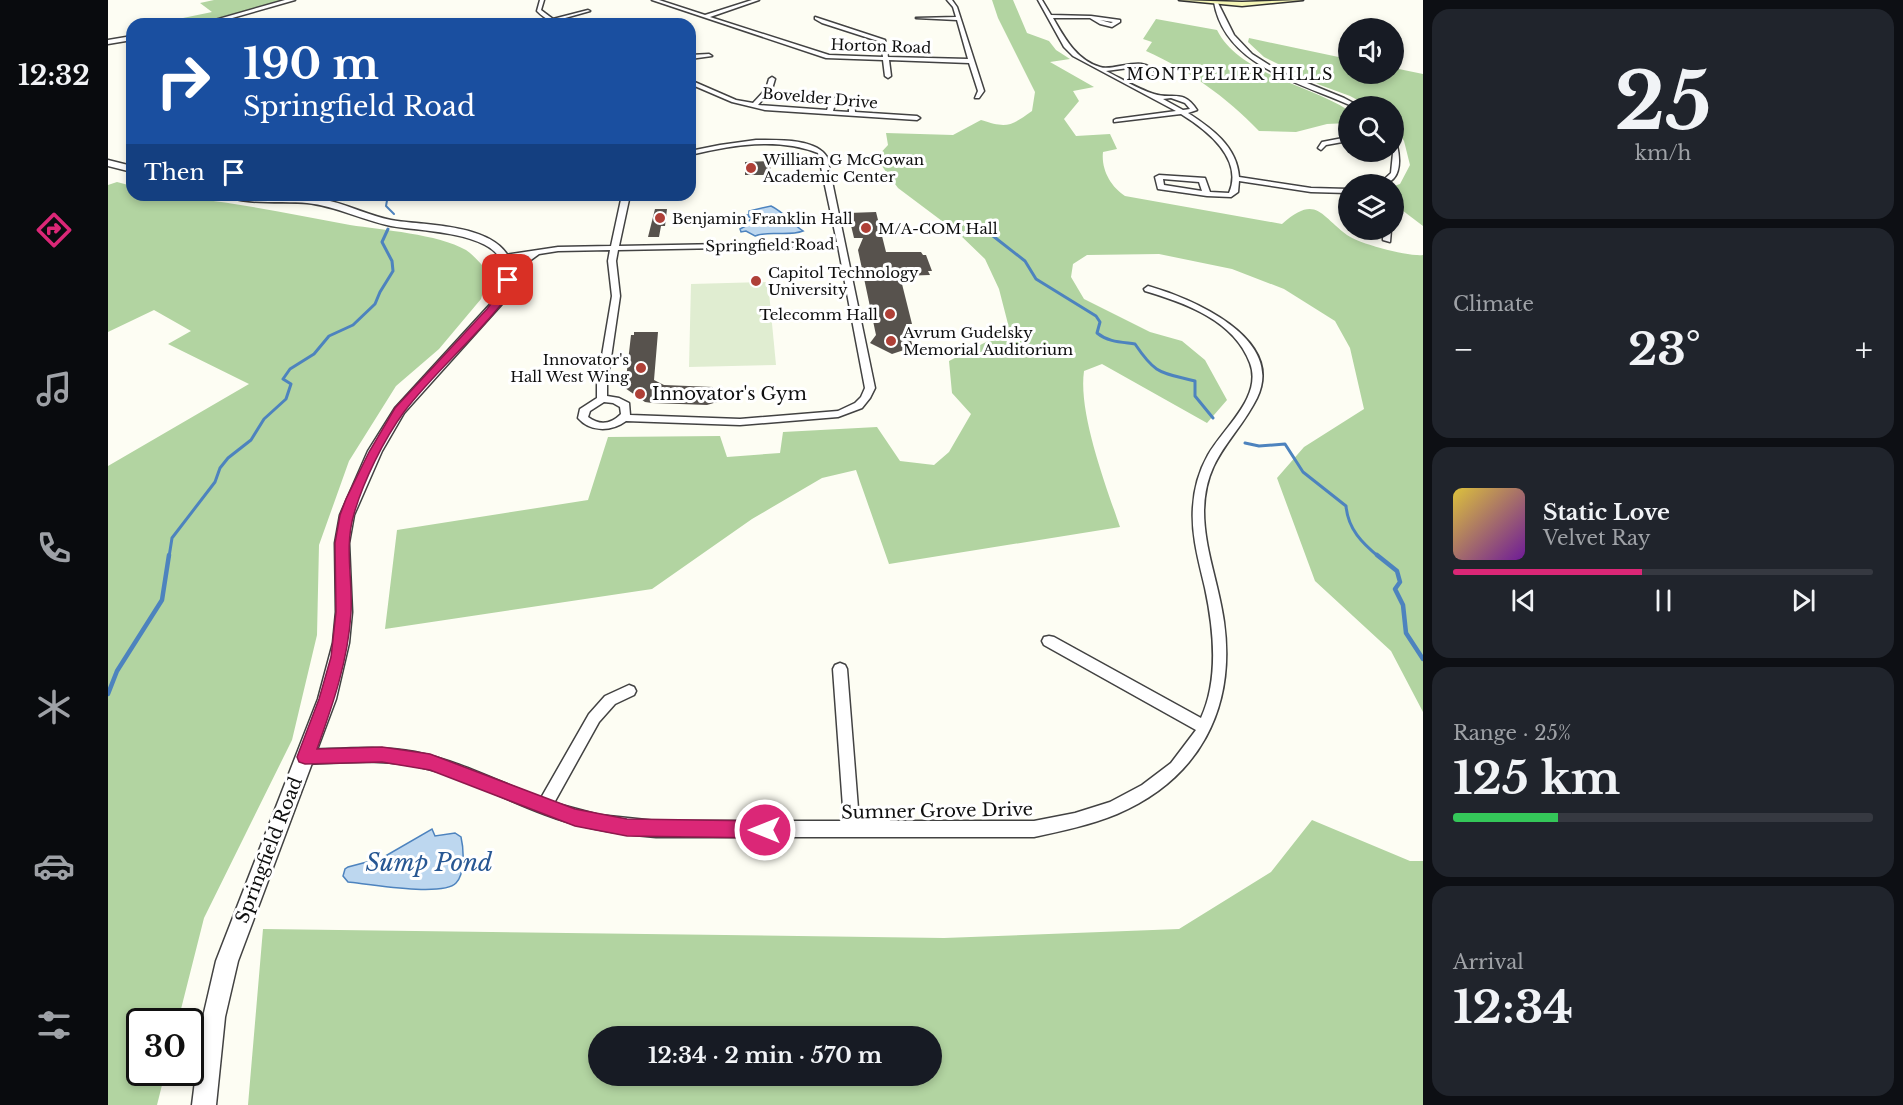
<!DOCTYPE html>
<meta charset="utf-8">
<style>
:root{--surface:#171b24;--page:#20242c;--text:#f1f3f6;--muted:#9ea1a6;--line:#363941;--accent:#db2777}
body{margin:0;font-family:"Libre Baskerville",serif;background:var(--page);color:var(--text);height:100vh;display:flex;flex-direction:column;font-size:22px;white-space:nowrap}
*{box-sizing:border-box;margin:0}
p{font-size:20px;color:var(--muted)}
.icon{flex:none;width:33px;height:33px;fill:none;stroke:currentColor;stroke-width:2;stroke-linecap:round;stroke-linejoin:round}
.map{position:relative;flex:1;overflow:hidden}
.panel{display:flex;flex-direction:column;gap:9px;padding:9px;background:#0d0f14;width:480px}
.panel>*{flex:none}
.guide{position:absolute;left:18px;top:18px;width:570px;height:183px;border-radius:18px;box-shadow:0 3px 9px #0003;background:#1a4fa0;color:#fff;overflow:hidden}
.fabs{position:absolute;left:1230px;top:18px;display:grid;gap:12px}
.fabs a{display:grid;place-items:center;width:66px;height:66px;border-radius:50%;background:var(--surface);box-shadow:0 3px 9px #0003;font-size:30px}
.speed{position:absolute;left:18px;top:1008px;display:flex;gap:12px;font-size:30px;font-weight:700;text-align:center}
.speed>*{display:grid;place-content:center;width:78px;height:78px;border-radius:50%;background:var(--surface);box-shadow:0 3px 9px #0003;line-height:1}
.speed .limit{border:3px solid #111;border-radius:9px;background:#fff;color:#111}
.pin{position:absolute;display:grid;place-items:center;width:51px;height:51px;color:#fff;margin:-26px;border-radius:12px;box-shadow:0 3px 9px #0006}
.me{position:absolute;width:66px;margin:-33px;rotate:270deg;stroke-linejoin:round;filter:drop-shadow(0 0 4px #0008)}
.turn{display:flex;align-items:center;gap:21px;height:126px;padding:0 18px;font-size:27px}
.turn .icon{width:78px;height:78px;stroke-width:2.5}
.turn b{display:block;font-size:42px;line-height:51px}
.then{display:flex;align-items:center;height:57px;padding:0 18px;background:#0003;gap:12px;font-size:22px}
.big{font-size:45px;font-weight:800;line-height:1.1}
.panel .widget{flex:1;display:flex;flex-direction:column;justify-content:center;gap:9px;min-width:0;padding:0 21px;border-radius:18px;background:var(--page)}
.panel .dial{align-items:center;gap:0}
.dial b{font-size:78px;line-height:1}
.song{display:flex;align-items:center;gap:18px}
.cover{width:72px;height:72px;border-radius:9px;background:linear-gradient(135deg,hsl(50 70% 55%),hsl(280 70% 35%))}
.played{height:6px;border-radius:3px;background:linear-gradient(90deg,var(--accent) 45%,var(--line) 45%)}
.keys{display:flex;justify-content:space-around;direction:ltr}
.heat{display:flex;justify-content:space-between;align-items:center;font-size:33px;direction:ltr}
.charge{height:9px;border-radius:4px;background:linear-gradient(90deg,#34c759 25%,var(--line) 0)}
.trip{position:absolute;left:480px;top:1026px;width:354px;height:60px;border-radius:30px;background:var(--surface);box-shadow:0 3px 9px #0003;font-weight:800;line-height:60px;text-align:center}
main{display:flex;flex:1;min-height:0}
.tabs{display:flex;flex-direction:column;width:108px;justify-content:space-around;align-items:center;background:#090b0e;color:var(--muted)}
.tabs .icon{width:42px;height:42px}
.tabs .selected{color:var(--accent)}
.tabs b{font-size:27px;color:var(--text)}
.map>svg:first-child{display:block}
.forest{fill:#b2d4a1;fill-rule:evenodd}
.pitch{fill:#e0edd1}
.water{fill:#bdd7ef;stroke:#4d83be;stroke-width:1.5}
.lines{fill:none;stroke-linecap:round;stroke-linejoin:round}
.stream-far2{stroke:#4d83be;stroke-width:2}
.stream-far1{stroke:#4d83be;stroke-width:3}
.stream{stroke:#4d83be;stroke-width:4.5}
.building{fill:#57524d}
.minor-casing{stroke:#424242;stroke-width:3}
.tertiary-casing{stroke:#424242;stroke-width:3}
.secondary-casing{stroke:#313131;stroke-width:3}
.minor{fill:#fff;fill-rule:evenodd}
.tertiary{fill:#fff;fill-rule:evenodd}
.secondary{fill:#f5f6b6;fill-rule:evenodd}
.route{fill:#db2777;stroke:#8e194d;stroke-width:1.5}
.poi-dot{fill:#af4037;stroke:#fff;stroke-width:2}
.labels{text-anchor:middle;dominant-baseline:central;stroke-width:6;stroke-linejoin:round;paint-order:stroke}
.far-street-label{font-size:15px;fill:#0f0f0f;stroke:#fff}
.far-poi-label{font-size:15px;fill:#0f0f0f;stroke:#fff;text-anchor:start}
.far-neighbourhood-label{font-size:16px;letter-spacing:1.5px;fill:#0f0f0f;stroke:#fff}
.poi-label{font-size:18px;fill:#0f0f0f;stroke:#fff;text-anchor:start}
.street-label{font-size:18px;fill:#0f0f0f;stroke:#fff}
.near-water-label{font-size:24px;font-style:italic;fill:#275793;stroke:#fff}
</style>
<main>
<nav class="tabs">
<b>12:32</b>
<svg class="icon selected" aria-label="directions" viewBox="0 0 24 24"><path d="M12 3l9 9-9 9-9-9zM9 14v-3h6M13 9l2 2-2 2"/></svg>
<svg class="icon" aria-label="music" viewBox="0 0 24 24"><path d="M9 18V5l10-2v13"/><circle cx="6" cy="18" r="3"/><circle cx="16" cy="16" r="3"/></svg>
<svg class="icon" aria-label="phone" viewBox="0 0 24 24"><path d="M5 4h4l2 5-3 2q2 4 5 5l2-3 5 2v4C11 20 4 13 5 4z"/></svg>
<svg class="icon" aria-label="climate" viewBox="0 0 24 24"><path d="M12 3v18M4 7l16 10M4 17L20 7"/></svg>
<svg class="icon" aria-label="car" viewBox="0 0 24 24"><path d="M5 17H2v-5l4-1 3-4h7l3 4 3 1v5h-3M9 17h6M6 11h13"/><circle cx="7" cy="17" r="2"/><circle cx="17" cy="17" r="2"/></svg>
<svg class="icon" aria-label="filters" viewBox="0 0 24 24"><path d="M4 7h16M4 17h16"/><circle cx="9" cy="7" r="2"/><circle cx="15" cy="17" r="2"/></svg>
</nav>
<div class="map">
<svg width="1315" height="1105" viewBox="0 0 1315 1105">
<rect width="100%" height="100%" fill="#fdfdf3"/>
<path class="forest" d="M106 0H175L88 24H46L104 12 92 3Z
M884 0H905L919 33 941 41 948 50 962 59 942 62 986 87 965 91 971 101 956 119 968 136 1002 134 1009 149 995 152C993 170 1003 187 1017 196L1174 224C1208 194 1212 215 1239 235 1251 244 1302 257 1315 255V712L1283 651 1207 581 1169 478 1196 447 1256 409 1242 348 1227 321 1176 289 1124 269 1051 254 979 255 965 264 963 277 976 299 1042 332 1074 341 1097 360 1119 400 1099 423 994 364 976 371C970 413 998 486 1012 527L781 564 748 470 714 478 644 519 544 589 277 629 289 530 480 500 500 437 612 436 619 457 672 453 675 432 769 427 792 461 826 465 841 452 863 414 844 393 841 361 880 341 900 324 891 289 877 259 850 233 790 188 768 158 780 145 778 133 845 135 873 120C898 128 902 127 924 111L927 92 890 18Z
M1048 19 1109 30C1131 74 1201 85 1240 110V123L1219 124 1188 132 1151 131C1117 96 1082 71 1038 51L1044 42 1035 39Z
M1141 38 1240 59V74H1286V68L1315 74V226L1286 204V186L1292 184 1302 165 1296 141 1286 124V106H1261L1242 96 1212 85 1156 57 1140 42Z
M9 182 24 186V195C97 195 170 212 242 225 274 230 330 234 358 250 366 255 374 266 381 272L373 299 331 349 288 386 241 461 211 545 209 635 184 740 96 918 70 1021 32 1022V1072L57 1073 49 1105H0V466L141 384 60 344 83 331 46 310 0 332V185Z
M1204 820 1302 861H1315V1105H140L155 929 836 938 1071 929 1163 872ZM824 1036V1076H490V1036Z"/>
<path class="pitch" d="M660 282 668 365 581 367 583 284Z"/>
<path class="water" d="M663 206C676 212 684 224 695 231 679 237 661 230 647 236L638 231 633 232 632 229 638 226 643 218 638 215H641V211Z
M324 829 327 836 347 833 353 837C356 850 357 874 348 883 335 897 260 884 240 882L235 876 237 869 240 867 274 858Z"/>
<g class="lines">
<path class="stream-far2" d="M280 195 278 206 286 214"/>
<path class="stream-far1" d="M878 225 885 236 917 261 928 279 988 316 992 322 989 333C1000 342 1013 342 1027 344 1048 375 1052 372 1087 381V396L1105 418
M1137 443 1151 446 1177 444 1195 472 1238 506C1240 529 1254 543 1271 557
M61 557 64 538 107 482 112 468 120 458 143 440 156 419 178 399 183 384 175 379 182 369 206 354 221 336 245 325 267 304 272 292 285 271 284 261 274 242 280 229"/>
<path class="stream" d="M1269 555 1289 571 1292 582 1287 589 1295 605 1298 633 1315 659
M0 694 9 671 54 600 61 555"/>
</g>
<path class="building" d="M662 161 663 175H637V162Z
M547 209H559L557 226H553L551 237H540Z
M768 212 778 252H813L815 255H818L824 271H820L822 275 792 276 804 324H798L805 347 784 354 762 343 768 335 750 250 755 238H746L740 213Z
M526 332H550L546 380 556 385 605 387V391H610L609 402 599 405 544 403 537 402 517 388 523 335H526Z"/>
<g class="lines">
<defs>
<path id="minor" d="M432 0H436L433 10 445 19 480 10 482 11 450 20 460 24C446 24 438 20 429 11Z
M544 0H551L597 15 644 0H651L602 17 721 55 775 57 773 42 714 23 707 19V17L777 40 780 57 860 59 849 20 808 18 848 17 845 7 839 0H844L849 7 876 91 871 98H867L870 91 861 63 781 60 783 76 780 78 777 76 775 60 718 58Z
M930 0H934L943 15 983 16 1012 20V22L1004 27 992 24 982 18H945C956 37 968 60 992 67 1007 72 1039 52 1047 75L1032 77V75L1041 73 1028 67 998 71C1014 79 1030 89 1046 94 1064 100 1075 88 1089 110L1080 113C1103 128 1129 146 1131 177L1203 188 1240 189V193L1203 192 1131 181 1130 192 1123 197 1099 196 1050 189 1047 177 1051 175 1097 178 1102 192 1121 193C1136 159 1099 130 1073 114L1006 122V120L1008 119 1068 111 965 56 956 47ZM992 20 1005 22 1003 23ZM1063 98 1077 103 1082 109 1075 110 1055 99ZM1055 179 1091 182 1094 191 1056 185Z
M1106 2 1110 3 1126 35 1144 54 1172 72 1236 98 1251 106H1244C1194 83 1117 67 1106 2Z
M582 55 601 54 604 56 582 59Z
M664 77 667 79 664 89 650 105 719 110 723 99 735 96 746 100 747 112 809 116 812 118 809 120 657 110 624 102 582 84V80L628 100 645 103 658 89 661 79ZM735 100 741 102V112L725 111 728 101Z
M1240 137V141L1218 145 1213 150 1210 148 1214 142Z
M648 140C668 140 708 138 719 157L767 388 762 398 754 408 730 417 632 425 518 421C503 432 482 432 470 418L472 409 489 398V385L504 296 500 261 502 250 450 251 431 254 401 276 397 274 398 272 421 256 397 259 393 257 397 255 450 247 503 246 514 195H522L511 246 729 242 710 153C670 137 623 145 582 155V151L612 145ZM730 246 757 388 753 397 747 403 730 411 632 419 522 415 521 403 511 398 499 396V385L512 296 508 261 510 250ZM496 402 505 403 512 407 513 414C503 424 492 426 480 417L482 411Z
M1286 143 1289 145C1293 162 1293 184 1271 184L1283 173Z
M1275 230H1283L1282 242 1275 240Z
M1040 286C1083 298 1178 338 1149 398 1128 440 1097 456 1096 511 1096 549 1111 584 1116 622 1128 709 1091 779 1009 814 982 825 954 831 926 837H548C509 834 472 828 436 814 397 800 361 779 320 769 280 758 238 762 197 764L192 762 190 757 192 752 197 750C234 749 271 745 307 752 351 761 391 782 433 798L481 714 497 696 521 685 526 687 528 691 526 695 507 704 491 722 446 803 491 815 548 821H736L725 669 727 665 732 663 737 665 739 669 751 821H926L967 813 1002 802 1034 785 1063 763 1088 730 936 645 934 641 936 637 941 636 946 637 1093 718C1111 679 1106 630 1097 588 1091 562 1083 535 1085 507 1086 489 1091 471 1100 455 1115 428 1155 397 1142 363 1126 320 1077 303 1037 291L1036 289Z"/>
<path id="tertiary" d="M177 0H187L103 24H93Z
M24 36V40L0 44V40Z
M0 160 24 166V172L0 166Z
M117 195C152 195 188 193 222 201 243 206 262 216 283 220 317 226 389 223 403 262 409 278 403 291 394 304L296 413 274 451 246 515 241 543 244 612 241 643 228 699 130 961 117 1017 108 1105H84L95 1017 108 961 210 699 225 643 228 612 227 543 232 515 260 451 287 408 386 300C429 231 321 233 283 226 254 220 228 206 199 203 179 201 132 205 117 195Z"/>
<path id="secondary" d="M1071 0 1134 2 1195 0 1134 6Z"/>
</defs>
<use href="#minor" class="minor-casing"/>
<use href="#tertiary" class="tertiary-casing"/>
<use href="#secondary" class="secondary-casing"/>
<use href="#minor" class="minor"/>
<use href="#tertiary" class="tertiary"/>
<use href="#secondary" class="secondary"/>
</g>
<path class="route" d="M397 278 405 280 399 297C368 338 327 371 296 412 276 439 255 482 246 514 236 547 245 580 243 613 240 661 225 704 209 749L274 747 322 754 467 809 519 819 657 821 663 823 666 830 663 836 657 838 519 836 467 826 322 770 274 762 197 764 191 762 189 757 211 699 223 657 228 612 227 543 232 515 238 499 261 452 287 408 379 309 389 296Z"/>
<g class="poi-dot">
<circle cx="643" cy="168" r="6"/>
<circle cx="552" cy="218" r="6"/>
<circle cx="758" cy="228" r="6"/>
<circle cx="648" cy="281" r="6"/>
<circle cx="782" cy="314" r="6"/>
<circle cx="783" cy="341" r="6"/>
<circle cx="533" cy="368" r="6"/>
<circle cx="532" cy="394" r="6"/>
</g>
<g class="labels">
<g class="far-street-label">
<text transform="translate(773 46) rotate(2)">Horton Road</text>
<text transform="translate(712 98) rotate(5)">Bovelder Drive</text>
<text transform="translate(662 245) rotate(-1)">Springfield Road</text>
</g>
<g class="far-poi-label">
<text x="655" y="159">William G McGowan<tspan x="655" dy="17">Academic Center</tspan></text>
<text x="564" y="218">Benjamin Franklin Hall</text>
<text x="770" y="228">M/A-COM Hall</text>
<text x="660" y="272">Capitol Technology<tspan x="660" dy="17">University</tspan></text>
<text x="770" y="314" text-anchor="end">Telecomm Hall</text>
<text x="795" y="332">Avrum Gudelsky<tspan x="795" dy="17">Memorial Auditorium</tspan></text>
<text x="521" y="359" text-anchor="end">Innovator's<tspan x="521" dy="17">Hall West Wing</tspan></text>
</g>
<g class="far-neighbourhood-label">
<text x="1122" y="74">MONTPELIER HILLS</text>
</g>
<g class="poi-label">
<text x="544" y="394">Innovator's Gym</text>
</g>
<g class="street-label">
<text transform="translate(829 811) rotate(-1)">Sumner Grove Drive</text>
<text transform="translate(161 850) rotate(-69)">Springfield Road</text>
</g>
<g class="near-water-label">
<text x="321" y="862">Sump Pond</text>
</g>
</g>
</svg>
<div class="fabs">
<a><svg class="icon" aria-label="sound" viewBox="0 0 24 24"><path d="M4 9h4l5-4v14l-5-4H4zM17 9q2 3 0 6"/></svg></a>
<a><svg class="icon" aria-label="search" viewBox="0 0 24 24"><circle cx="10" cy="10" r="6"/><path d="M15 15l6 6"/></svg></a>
<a><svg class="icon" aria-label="layers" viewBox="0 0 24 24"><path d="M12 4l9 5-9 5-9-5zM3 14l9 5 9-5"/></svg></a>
</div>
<div class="speed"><div class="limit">30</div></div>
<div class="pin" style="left:400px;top:280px;background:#d93025"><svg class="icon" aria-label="arrive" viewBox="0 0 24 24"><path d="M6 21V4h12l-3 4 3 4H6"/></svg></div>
<svg class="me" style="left:657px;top:830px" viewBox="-20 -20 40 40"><circle r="17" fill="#db2777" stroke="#fff" stroke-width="3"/><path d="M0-11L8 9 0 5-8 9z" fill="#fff"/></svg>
<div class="trip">12:34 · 2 min · 570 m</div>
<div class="guide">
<div class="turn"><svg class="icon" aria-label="right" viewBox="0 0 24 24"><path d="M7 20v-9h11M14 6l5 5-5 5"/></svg><div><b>190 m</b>Springfield Road</div></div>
<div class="then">Then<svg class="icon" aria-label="arrive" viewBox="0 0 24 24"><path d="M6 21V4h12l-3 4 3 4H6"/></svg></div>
</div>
</div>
<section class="panel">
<div class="widget dial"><b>25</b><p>km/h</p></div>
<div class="widget"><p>Climate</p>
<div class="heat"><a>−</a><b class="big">23°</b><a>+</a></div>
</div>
<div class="widget">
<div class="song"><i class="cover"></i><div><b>Static Love</b><p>Velvet Ray</p></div></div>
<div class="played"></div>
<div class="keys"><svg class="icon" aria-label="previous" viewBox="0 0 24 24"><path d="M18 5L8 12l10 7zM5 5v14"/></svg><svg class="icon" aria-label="pause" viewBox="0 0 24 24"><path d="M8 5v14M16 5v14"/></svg><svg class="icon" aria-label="next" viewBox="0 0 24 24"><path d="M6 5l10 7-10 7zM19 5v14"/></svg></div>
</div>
<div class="widget"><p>Range · 25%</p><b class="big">125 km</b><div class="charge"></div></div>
<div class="widget"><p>Arrival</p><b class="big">12:34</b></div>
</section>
</main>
